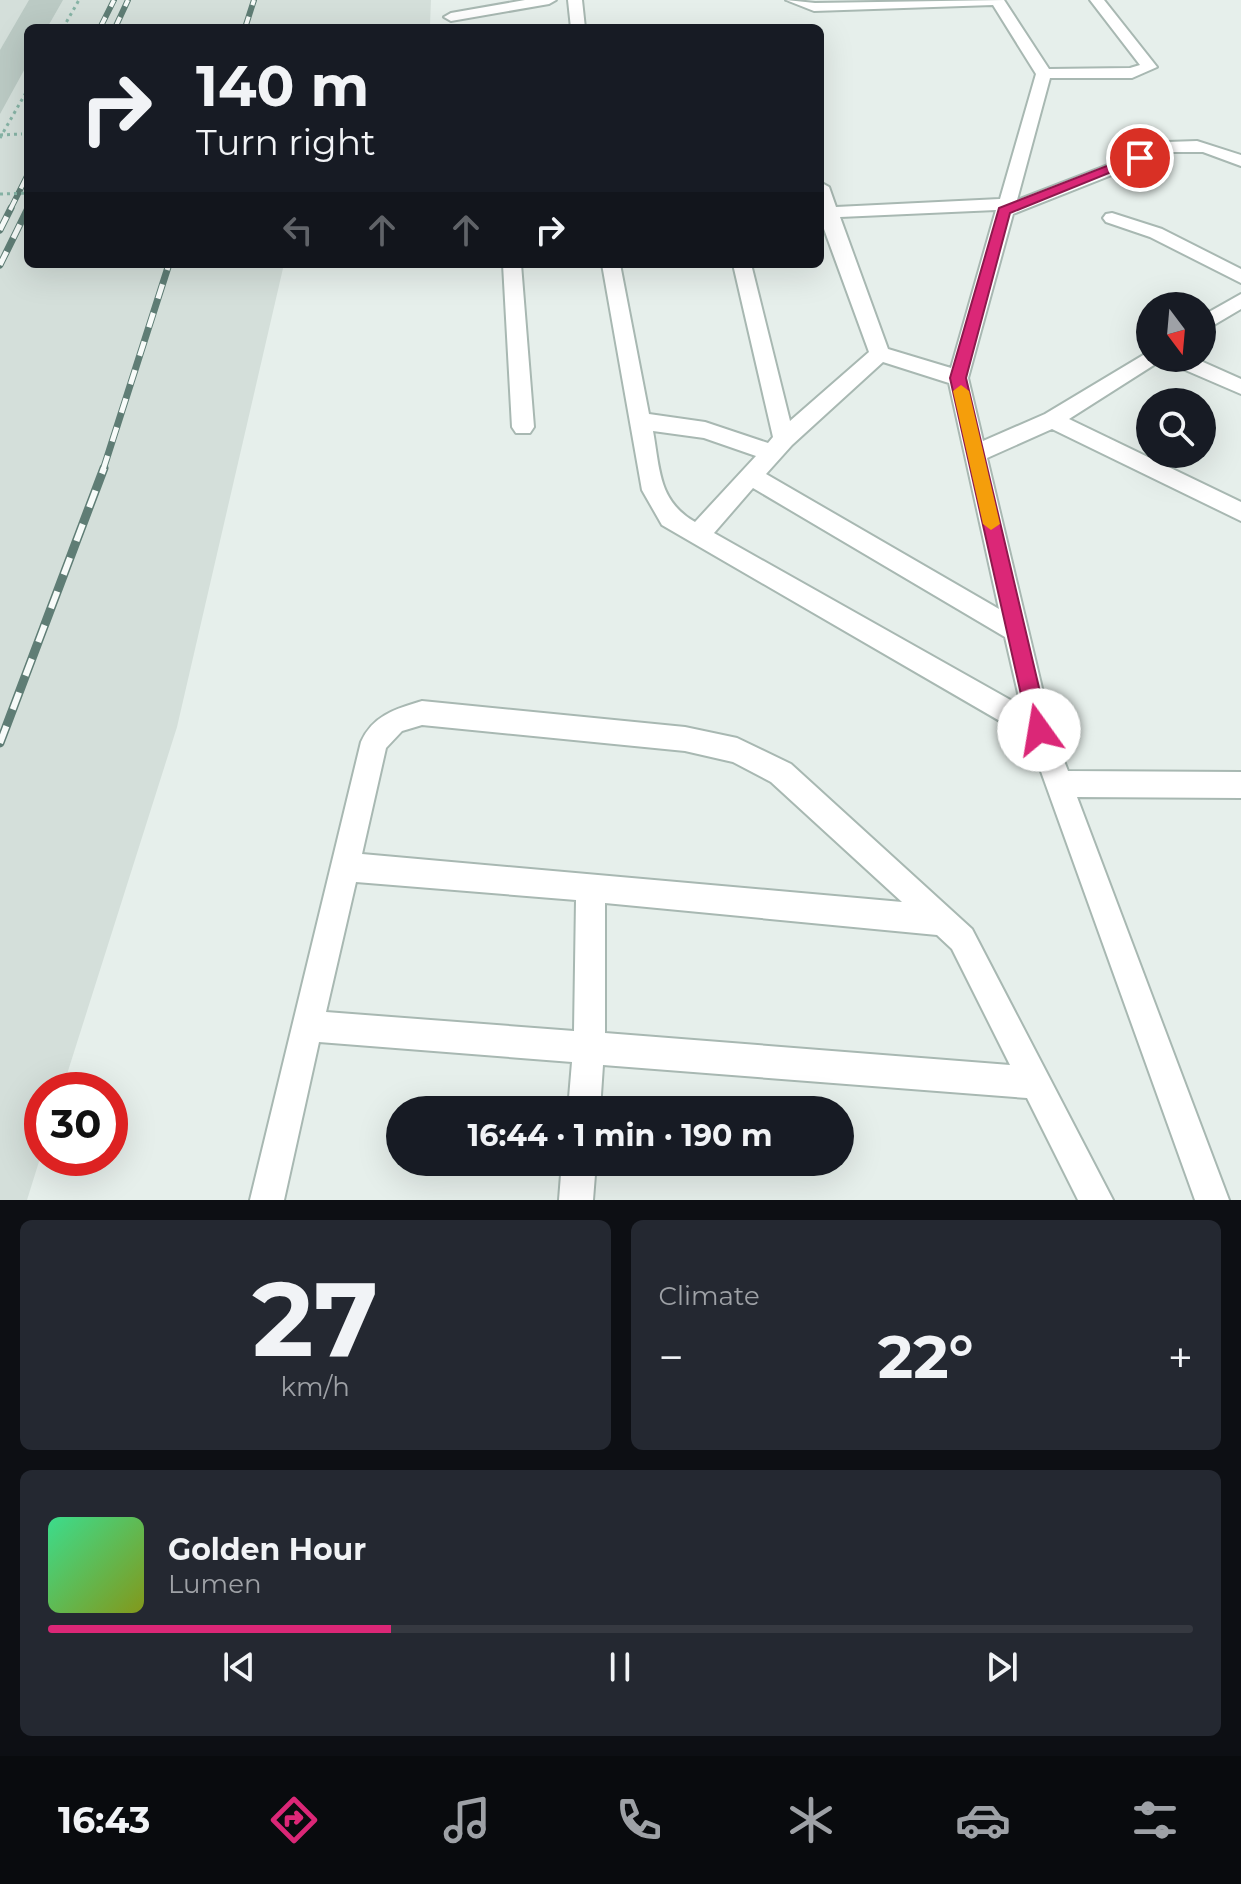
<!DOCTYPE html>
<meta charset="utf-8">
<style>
:root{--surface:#171b24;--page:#242831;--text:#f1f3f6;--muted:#9ea1a6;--line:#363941;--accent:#db2777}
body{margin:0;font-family:Montserrat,sans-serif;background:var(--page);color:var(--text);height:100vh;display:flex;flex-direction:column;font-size:30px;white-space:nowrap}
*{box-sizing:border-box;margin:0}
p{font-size:26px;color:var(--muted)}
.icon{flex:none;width:44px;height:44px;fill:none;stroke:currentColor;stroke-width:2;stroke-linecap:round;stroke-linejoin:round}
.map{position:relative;height:1200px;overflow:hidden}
.side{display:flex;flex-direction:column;gap:20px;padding:20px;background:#0d0f14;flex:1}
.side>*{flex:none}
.guide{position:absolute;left:24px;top:24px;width:800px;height:244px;border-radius:12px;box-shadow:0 8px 32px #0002;background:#171b24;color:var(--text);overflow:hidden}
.needle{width:52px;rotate:164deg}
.fabs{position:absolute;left:1136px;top:292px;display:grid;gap:16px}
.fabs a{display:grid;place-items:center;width:80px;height:80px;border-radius:50%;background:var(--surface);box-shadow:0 8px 32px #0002;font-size:40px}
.speed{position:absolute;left:24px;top:1072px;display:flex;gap:16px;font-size:40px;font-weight:700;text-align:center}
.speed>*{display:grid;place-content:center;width:104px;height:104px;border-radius:50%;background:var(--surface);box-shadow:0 8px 32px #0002;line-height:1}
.speed .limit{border:12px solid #d22;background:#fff;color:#111}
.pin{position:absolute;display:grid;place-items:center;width:68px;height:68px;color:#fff;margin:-34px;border:4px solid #fff;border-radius:50%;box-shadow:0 2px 8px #0007}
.me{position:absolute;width:88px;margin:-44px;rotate:347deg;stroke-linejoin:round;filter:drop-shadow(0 0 6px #0008)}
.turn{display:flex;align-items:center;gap:28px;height:168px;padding:0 40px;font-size:36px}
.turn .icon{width:104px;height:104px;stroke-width:2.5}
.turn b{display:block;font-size:56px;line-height:68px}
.lanes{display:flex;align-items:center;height:76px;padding:0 40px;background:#0003;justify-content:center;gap:40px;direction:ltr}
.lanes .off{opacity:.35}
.big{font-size:60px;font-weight:700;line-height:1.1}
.side .card{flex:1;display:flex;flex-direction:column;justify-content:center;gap:12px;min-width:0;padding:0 28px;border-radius:12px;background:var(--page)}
.side .dial{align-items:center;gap:0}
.dial b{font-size:104px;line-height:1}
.song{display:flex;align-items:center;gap:24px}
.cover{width:96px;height:96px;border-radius:12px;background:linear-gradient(135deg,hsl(150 70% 55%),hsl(70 70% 35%))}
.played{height:8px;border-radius:4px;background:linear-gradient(90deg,var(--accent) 30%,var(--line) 30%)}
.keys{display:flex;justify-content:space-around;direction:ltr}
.heat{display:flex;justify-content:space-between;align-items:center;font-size:44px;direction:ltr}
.side .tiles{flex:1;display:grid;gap:20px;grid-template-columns:1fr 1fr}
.card:last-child{grid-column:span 2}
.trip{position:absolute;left:386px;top:1096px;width:468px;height:80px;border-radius:40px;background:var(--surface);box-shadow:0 8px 32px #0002;font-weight:700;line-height:80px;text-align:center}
.tabs{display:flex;height:128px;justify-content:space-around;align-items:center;background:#090b0e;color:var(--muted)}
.tabs .icon{width:56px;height:56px}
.tabs .on{color:var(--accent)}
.tabs b{font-size:36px;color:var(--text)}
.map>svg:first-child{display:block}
.built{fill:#d4dfda}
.building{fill:#bbcac4}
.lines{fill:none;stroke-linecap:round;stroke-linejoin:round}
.minor-casing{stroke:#a8b8b2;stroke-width:4}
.path{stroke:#86b3a5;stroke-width:3;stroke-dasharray:3 4;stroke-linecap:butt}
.minor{fill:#fff;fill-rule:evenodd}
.rail-far2-casing{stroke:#5f7d75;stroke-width:6}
.rail-far1-casing{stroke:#5f7d75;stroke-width:7}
.rail-casing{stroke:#5f7d75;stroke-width:9}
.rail-far2{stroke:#f7fbf9;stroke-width:4;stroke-dasharray:12;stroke-linecap:butt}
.rail-far1{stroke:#f7fbf9;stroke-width:5;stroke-dasharray:15;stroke-linecap:butt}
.rail{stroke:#f7fbf9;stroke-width:6;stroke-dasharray:18;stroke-linecap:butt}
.path-bridge{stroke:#86b3a5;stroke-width:3;stroke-dasharray:3 4;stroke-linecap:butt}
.route{fill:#db2777;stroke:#8e194d;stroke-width:2}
.slow{fill:#f59e0b}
</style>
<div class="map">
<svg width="1241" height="1200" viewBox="0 0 1241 1200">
<rect width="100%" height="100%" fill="#e6efeb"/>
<path class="built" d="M0 0H431L430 25 28 28V264H284L177 727 62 1090H42V1152L27 1200H0Z"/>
<path class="building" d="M29 0H63L47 28H28V63L0 114V50Z"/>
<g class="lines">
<defs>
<path id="minor" d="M525 0H556L549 4 451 21 444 17 451 13Z
M568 0H582L585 28H571Z
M786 0 815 3 1004 0 1049 69 1130 68 1140 65 1090 0H1104L1157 67 1132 78H1050L1017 200 1167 142 1197 141 1241 155V166L1203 152H1170L1013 214 968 378 983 441 1045 414 1150 351V358H1160L1157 363 1069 419 1241 502V521L1052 429 987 458 1052 730 1068 771 1241 772V798L1077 797 1229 1200H1195L1029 738 662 525 642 490 602 264H620L649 414 705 422 768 443 773 437 733 264H751L790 421 869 352 820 218V182L829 187 836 207 1000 199 1036 74 993 5 814 11ZM996 210 951 368 888 349 840 217ZM883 362 949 383 999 609 766 474 792 445ZM653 431 704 438 756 456 695 522C658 501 660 469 653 431ZM753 488 1005 637 1021 706 714 533Z
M1112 213 1162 229 1241 269V283L1150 237 1106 222 1103 218 1106 214Z
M503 264H521L534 427 530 433H516L512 427Z
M1241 294V309L1202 332V316Z
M1166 358H1194L1241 379V394L1169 363Z
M422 701 685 727 737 738 791 764 972 929 1113 1200H1078L1027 1098 603 1065 600 1110H568L572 1062 319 1042 284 1200H250L361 742C373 715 396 709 422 701ZM422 725 685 751 733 762 771 782 902 902 362 854 386 748 402 731ZM356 882 576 900 574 1031 326 1012ZM605 903 937 935 952 949 1010 1065 605 1033Z
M562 1162H596L593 1200H559Z"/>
</defs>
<use href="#minor" class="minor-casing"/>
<path class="path" d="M63 28 79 0
M0 135 22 134
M0 138 28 89"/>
<use href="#minor" class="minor"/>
<defs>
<path id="rail-far2" d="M100 28 114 0
M115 28 128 0
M245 28 254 0
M10 210 28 174"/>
<path id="rail-far1" d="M0 230 11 208
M0 265 28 208
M103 470 169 264"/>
<path id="rail" d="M0 743 104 468"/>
</defs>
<use href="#rail-far2" class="rail-far2-casing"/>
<use href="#rail-far1" class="rail-far1-casing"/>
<use href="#rail" class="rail-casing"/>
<use href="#rail-far2" class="rail-far2"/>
<use href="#rail-far1" class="rail-far1"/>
<use href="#rail" class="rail"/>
<path class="path-bridge" d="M0 194 28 193"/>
</g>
<path class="route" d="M1135 155 1146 158 1010 213 966 378 1049 730 1046 736 1039 739 1032 736 1029 730 950 378 999 208Z"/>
<path class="slow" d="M961 385 969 391 1000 524 991 530 983 524 953 391Z"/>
</svg>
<div class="fabs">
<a><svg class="needle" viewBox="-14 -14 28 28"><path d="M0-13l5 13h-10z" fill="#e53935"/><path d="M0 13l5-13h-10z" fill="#9ea1a6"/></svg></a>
<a><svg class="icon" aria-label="search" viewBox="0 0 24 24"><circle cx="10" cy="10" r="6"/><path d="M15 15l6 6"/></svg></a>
</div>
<div class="speed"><div class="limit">30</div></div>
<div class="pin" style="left:1140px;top:158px;background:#d93025"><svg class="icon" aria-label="arrive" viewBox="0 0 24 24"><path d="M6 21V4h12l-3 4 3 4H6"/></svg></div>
<svg class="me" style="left:1039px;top:730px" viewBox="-20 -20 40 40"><circle r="19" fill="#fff"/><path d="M0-13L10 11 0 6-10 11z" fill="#db2777"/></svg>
<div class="trip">16:44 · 1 min · 190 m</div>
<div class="guide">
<div class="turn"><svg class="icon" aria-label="right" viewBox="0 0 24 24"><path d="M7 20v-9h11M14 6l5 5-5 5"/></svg><div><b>140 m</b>Turn right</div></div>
<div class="lanes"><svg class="icon off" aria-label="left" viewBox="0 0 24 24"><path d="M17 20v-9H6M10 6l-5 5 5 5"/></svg><svg class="icon off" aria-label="ahead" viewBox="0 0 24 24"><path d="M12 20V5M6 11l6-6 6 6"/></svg><svg class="icon off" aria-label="ahead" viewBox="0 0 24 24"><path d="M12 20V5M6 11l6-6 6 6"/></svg><svg class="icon" aria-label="right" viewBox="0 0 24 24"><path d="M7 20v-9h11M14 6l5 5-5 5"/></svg></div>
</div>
</div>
<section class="side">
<div class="tiles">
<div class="card dial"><b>27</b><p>km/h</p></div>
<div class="card"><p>Climate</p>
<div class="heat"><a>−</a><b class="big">22°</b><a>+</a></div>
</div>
<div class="card">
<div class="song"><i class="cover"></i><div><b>Golden Hour</b><p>Lumen</p></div></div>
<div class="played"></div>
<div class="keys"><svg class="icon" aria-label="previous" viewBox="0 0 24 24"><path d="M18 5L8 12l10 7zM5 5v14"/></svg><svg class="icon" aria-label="pause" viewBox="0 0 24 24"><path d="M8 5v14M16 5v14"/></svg><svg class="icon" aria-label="next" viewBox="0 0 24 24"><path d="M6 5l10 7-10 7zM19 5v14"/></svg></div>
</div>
</div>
</section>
<nav class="tabs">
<b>16:43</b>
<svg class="icon on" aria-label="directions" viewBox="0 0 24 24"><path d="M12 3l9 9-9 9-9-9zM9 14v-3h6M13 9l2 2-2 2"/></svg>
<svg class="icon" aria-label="music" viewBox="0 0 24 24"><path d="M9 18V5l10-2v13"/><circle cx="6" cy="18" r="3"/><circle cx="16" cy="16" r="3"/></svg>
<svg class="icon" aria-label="phone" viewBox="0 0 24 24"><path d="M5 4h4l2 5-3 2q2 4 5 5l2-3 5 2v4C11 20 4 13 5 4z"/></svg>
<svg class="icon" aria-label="climate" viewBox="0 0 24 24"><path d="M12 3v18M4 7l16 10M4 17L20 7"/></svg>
<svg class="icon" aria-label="car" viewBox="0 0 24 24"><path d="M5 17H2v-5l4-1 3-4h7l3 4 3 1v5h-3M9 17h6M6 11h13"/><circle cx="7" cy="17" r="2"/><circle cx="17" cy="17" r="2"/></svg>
<svg class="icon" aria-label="filters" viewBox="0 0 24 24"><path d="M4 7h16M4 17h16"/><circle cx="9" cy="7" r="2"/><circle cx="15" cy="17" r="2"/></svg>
</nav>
